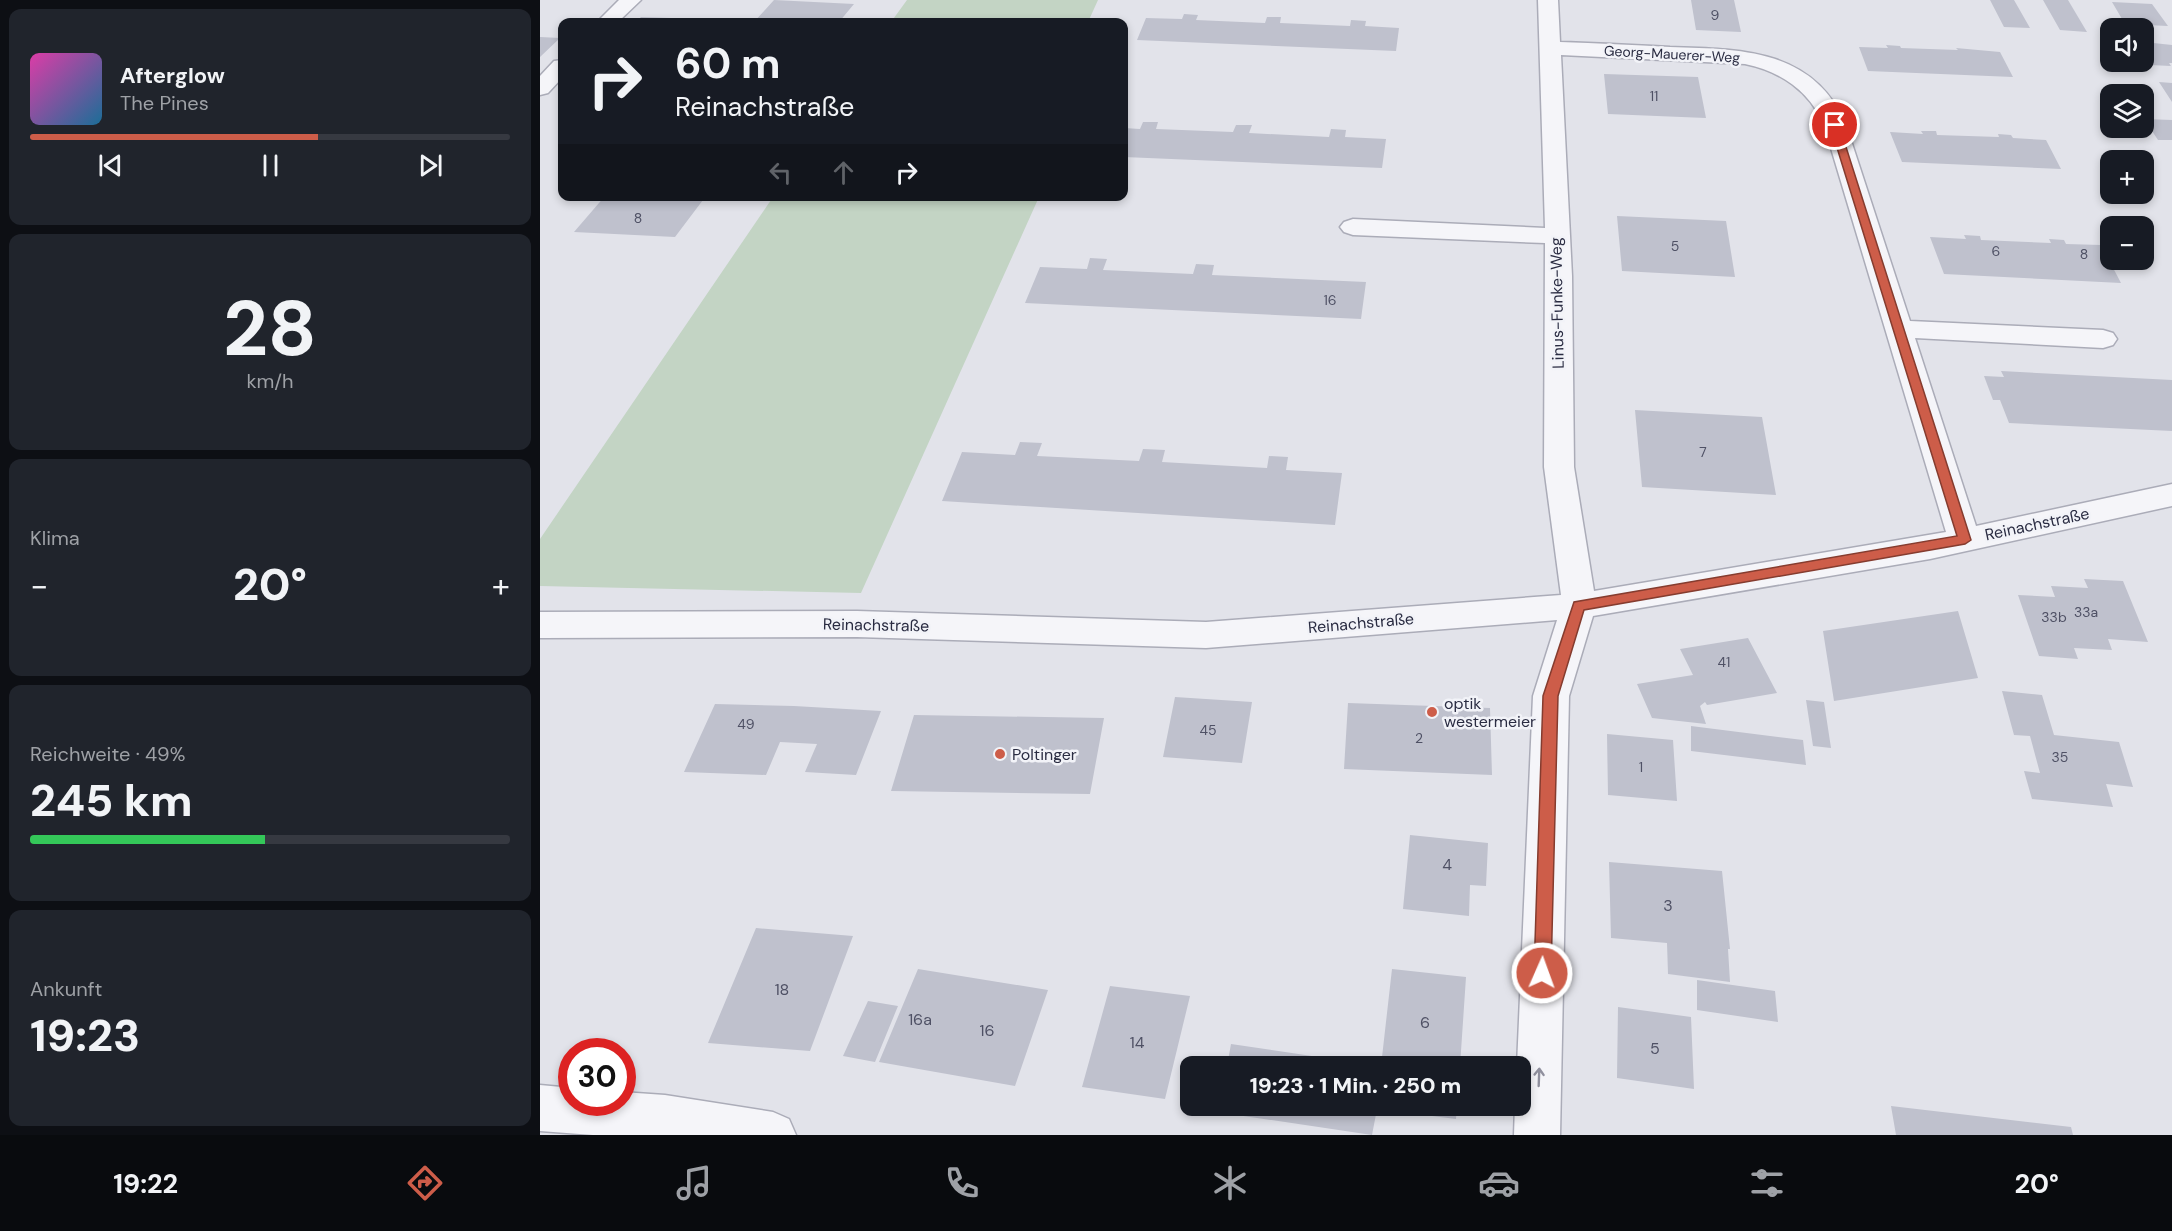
<!DOCTYPE html>
<html lang="de">
<meta charset="utf-8">
<style>
:root{--surface:#171b24;--page:#20242c;--text:#f1f3f6;--muted:#9ea1a6;--line:#363941;--accent:#cd5d49}
body{margin:0;font-family:"DM Sans",sans-serif;background:var(--page);color:var(--text);height:100vh;display:flex;flex-direction:column;font-size:22px;white-space:nowrap}
*{box-sizing:border-box;margin:0}
p{font-size:20px;color:var(--muted)}
.icon{flex:none;width:33px;height:33px;fill:none;stroke:currentColor;stroke-width:2;stroke-linecap:round;stroke-linejoin:round}
.map{position:relative;flex:1;overflow:hidden}
.drawer{display:flex;flex-direction:column;gap:9px;padding:9px;background:#0d0f14;width:540px}
.drawer>*{flex:none}
.top-card{position:absolute;left:18px;top:18px;width:570px;height:183px;border-radius:12px;box-shadow:0 3px 9px #0003;background:#171b24;color:var(--text);overflow:hidden}
.tools{position:absolute;left:1560px;top:18px;display:grid;gap:12px}
.tools a{display:grid;place-items:center;width:54px;height:54px;border-radius:12px;background:var(--surface);box-shadow:0 3px 9px #0003;font-size:30px}
.speed{position:absolute;left:18px;top:1038px;display:flex;gap:12px;font-size:30px;font-weight:700;text-align:center}
.speed>*{display:grid;place-content:center;width:78px;height:78px;border-radius:50%;background:var(--surface);box-shadow:0 3px 9px #0003;line-height:1}
.speed .limit{border:9px solid #d22;background:#fff;color:#111}
.pin{position:absolute;display:grid;place-items:center;width:51px;height:51px;color:#fff;margin:-26px;border:3px solid #fff;border-radius:50%;box-shadow:0 2px 6px #0007}
.me{position:absolute;width:66px;margin:-33px;rotate:2deg;stroke-linejoin:round;filter:drop-shadow(0 0 4px #0008)}
.turn{display:flex;align-items:center;gap:21px;height:126px;padding:0 18px;font-size:27px}
.turn .icon{width:78px;height:78px;stroke-width:2.5}
.turn b{display:block;font-size:42px;line-height:51px}
.lanes{display:flex;align-items:center;height:57px;padding:0 18px;background:#0003;justify-content:center;gap:30px;direction:ltr}
.lanes .off{opacity:.35}
.big{font-size:45px;font-weight:800;line-height:1.1}
.drawer .tile{flex:1;display:flex;flex-direction:column;justify-content:center;gap:9px;min-width:0;padding:0 21px;border-radius:12px;background:var(--page)}
.drawer .dial{align-items:center;gap:0}
.dial b{font-size:78px;line-height:1}
.song{display:flex;align-items:center;gap:18px}
.cover{width:72px;height:72px;border-radius:9px;background:linear-gradient(135deg,hsl(320 70% 55%),hsl(200 70% 35%))}
.played{height:6px;border-radius:3px;background:linear-gradient(90deg,var(--accent) 60%,var(--line) 60%)}
.keys{display:flex;justify-content:space-around;direction:ltr}
.heat{display:flex;justify-content:space-between;align-items:center;font-size:33px;direction:ltr}
.charge{height:9px;border-radius:4px;background:linear-gradient(90deg,#34c759 49%,var(--line) 0)}
.trip{position:absolute;left:640px;top:1056px;width:351px;height:60px;border-radius:12px;background:var(--surface);box-shadow:0 3px 9px #0003;font-weight:800;line-height:60px;text-align:center}
.menu{display:flex;height:96px;justify-content:space-around;align-items:center;background:#090b0e;color:var(--muted)}
.menu .icon{width:42px;height:42px}
.menu .current{color:var(--accent)}
.menu b{font-size:27px;color:var(--text)}
main{display:flex;flex:1;min-height:0}
.map>svg:first-child{display:block}
.green{fill:#c3d4c4}
.building{fill:#bfc1cd}
.lines{fill:none;stroke-linecap:round;stroke-linejoin:round}
.minor-casing{stroke:#abacb8;stroke-width:3}
.minor{fill:#f5f5f9;fill-rule:evenodd}
.oneway{stroke:#90909e}
.route{fill:#cd5d49;stroke:#853c2f;stroke-width:1.5}
.poi-dot{fill:#cd5d49;stroke:#f2f3f8;stroke-width:2}
.labels{text-anchor:middle;dominant-baseline:central;stroke-width:5;stroke-linejoin:round;paint-order:stroke}
.number-label{font-size:14px;fill:#4f5165}
.far-street-label{font-size:14px;fill:#2a2c42;stroke:#f2f3f8}
.street-label{font-size:16px;fill:#2a2c42;stroke:#f2f3f8}
.poi-label{font-size:16px;fill:#2a2c42;stroke:#f2f3f8;text-anchor:start}
.near-number-label{font-size:16px;fill:#4f5165}
</style>
<main>
<section class="drawer">
<div class="tile">
<div class="song"><i class="cover"></i><div><b>Afterglow</b><p>The Pines</p></div></div>
<div class="played"></div>
<div class="keys"><svg class="icon" aria-label="previous" viewBox="0 0 24 24"><path d="M18 5L8 12l10 7zM5 5v14"/></svg><svg class="icon" aria-label="pause" viewBox="0 0 24 24"><path d="M8 5v14M16 5v14"/></svg><svg class="icon" aria-label="next" viewBox="0 0 24 24"><path d="M6 5l10 7-10 7zM19 5v14"/></svg></div>
</div>
<div class="tile dial"><b>28</b><p>km/h</p></div>
<div class="tile"><p>Klima</p>
<div class="heat"><a>−</a><b class="big">20°</b><a>+</a></div>
</div>
<div class="tile"><p>Reichweite · 49%</p><b class="big">245 km</b><div class="charge"></div></div>
<div class="tile"><p>Ankunft</p><b class="big">19:23</b></div>
</section>
<div class="map">
<svg width="1632" height="1135" viewBox="0 0 1632 1135">
<rect width="100%" height="100%" fill="#e2e3ea"/>
<path class="green" d="M367 0H558L548 22H351Z
M233 197H499L321 593 0 586V539Z"/>
<path class="building" d="M234 0 314 4 299 22H214Z
M1151 0H1194L1201 32 1156 30Z
M1450 0H1474L1490 28 1464 27Z
M1503 0H1528L1547 32 1520 30Z
M1572 2 1612 4 1628 26 1585 24Z
M644 14 658 15 656 20 725 23 727 17H741L740 23 810 26 811 20 826 21 825 26 859 28 856 51 597 40 606 18 642 19Z
M101 17 131 18 127 22H96Z
M0 37 20 38 0 57Z
M1604 42 1632 45V63H1629L1631 66 1610 65 1608 62 1604 61Z
M1346 45 1360 46 1361 48 1418 50 1416 48 1460 52 1473 77 1328 71 1319 47 1348 48Z
M1064 74 1158 77 1166 118 1068 114Z
M1619 82 1632 83V102Z
M1604 119 1632 120V140H1618Z
M603 122H618L616 129 693 132 696 125H712L709 133 789 137 791 129 806 130 805 137 846 139 842 168 584 157V128L600 129Z
M1381 131H1396L1397 135 1459 137 1458 134 1471 135 1473 138 1506 140 1521 169 1362 162 1350 132 1383 134Z
M65 196H166L135 237 34 232Z
M1077 216 1186 221 1195 277 1082 271Z
M1424 235 1440 236 1441 240 1511 243 1509 239 1524 240 1526 244 1561 245 1581 283 1404 274 1390 237 1426 239Z
M550 258 567 259 563 270 653 274 656 264 674 265 672 275 826 282 821 319 485 303 500 267 547 269Z
M1461 371 1632 380V431L1469 423 1460 400H1453L1444 376 1464 377Z
M1095 410 1222 417 1236 495 1102 487Z
M480 442 502 443 497 456 599 461 603 449 625 450 622 462 727 468 729 456 748 457 746 470 802 473 795 525 402 501 422 452 475 455Z
M1544 579 1583 581 1608 642 1568 639 1572 650 1534 648 1538 659 1499 656 1478 595 1515 597 1511 586 1548 588Z
M1418 611 1438 678 1294 701 1283 631Z
M1208 638 1237 693 1167 705 1165 702 1160 706 1166 724 1112 718 1097 684 1153 675 1140 649Z
M1462 691 1502 695 1514 735 1579 742 1593 787 1566 784 1573 807 1492 799 1484 771 1500 773 1490 736 1474 735Z
M635 697 712 702 702 763 623 757Z
M1266 700 1284 702 1291 748 1273 746Z
M808 703 950 708 952 775 804 769Z
M175 704 254 706 341 711 316 775 265 772 277 744 240 742 226 775 144 772Z
M374 715 564 718 550 794 351 791Z
M1151 726 1263 740 1266 765 1151 751Z
M1067 734 1133 740 1137 801 1068 795Z
M870 835 948 843 946 886 930 885 929 916 863 909Z
M1069 862 1182 871 1190 949H1188L1190 982 1128 974 1127 943 1071 938Z
M216 928 313 936 270 1051 168 1043Z
M378 969 508 990 475 1086 339 1062Z
M852 969 926 977 920 1066H841Z
M1157 980 1235 991 1238 1022 1157 1010Z
M570 986 650 996 625 1099 542 1087Z
M328 1001 358 1006 335 1062 303 1056Z
M1078 1007 1151 1017 1154 1089 1077 1078Z
M691 1044 832 1065V1066H687Z
M678 1106H917L916 1119 837 1109 832 1135 677 1112Z
M1351 1106 1531 1127 1533 1135H1356Z"/>
<g class="lines">
<defs>
<path id="minor" d="M79 0H101L78 22H57Z
M998 0H1018L1020 42C1057 43 1094 45 1130 47 1201 49 1274 49 1306 125L1370 321 1563 330 1573 333 1577 339 1573 345 1563 348 1375 338 1436 526 1632 484V506L1390 559 1053 616 1029 696 1020 1135H974L975 1106H981V1066H977L993 696 1017 620 666 648 317 637 0 638V612L317 611 666 622 1021 595 1004 467 1005 243 813 235 804 232 800 227 804 222 813 219 1005 228ZM1021 55 1205 64C1240 71 1270 91 1284 125L1406 532 1054 591 1034 467 1032 276Z
M22 60V78L8 93 0 95V76L14 61Z
M0 1085 32 1088V1102H82V1092L125 1095 233 1112 249 1119 256 1135H53L0 1131Z"/>
</defs>
<use href="#minor" class="minor-casing"/>
<use href="#minor" class="minor"/>
</g>
<defs><path id="oneway-shaft" d="M-6 0H5M1.5-3L5.5 0L1.5 3" fill="none" stroke-width="1.6" stroke-linecap="round" stroke-linejoin="round" transform="scale(1.5)"/></defs>
<use class="oneway" href="#oneway-shaft" transform="translate(999 1077) rotate(-88)"/>
<path class="route" d="M1295 122 1299 125 1431 540 1425 544 1044 610 1018 696 1011 973 1008 979 1002 982 996 979 994 973 1003 696 1034 602 1417 536 1290 125Z"/>
<g class="poi-dot">
<circle cx="892" cy="712" r="6"/>
<circle cx="460" cy="754" r="6"/>
</g>
<g class="labels">
<g class="number-label">
<text x="1175" y="15">9</text>
<text x="1114" y="96">11</text>
<text x="98" y="218">8</text>
<text x="1135" y="246">5</text>
<text x="1456" y="251">6</text>
<text x="1544" y="254">8</text>
<text x="790" y="300">16</text>
<text x="1163" y="452">7</text>
<text x="1546" y="612">33a</text>
<text x="1514" y="617">33b</text>
<text x="1184" y="662">41</text>
<text x="206" y="724">49</text>
<text x="668" y="730">45</text>
<text x="879" y="738">2</text>
<text x="1520" y="757">35</text>
<text x="1101" y="767">1</text>
</g>
<g class="far-street-label">
<text transform="translate(1132 54) rotate(3)">Georg-Mauerer-Weg</text>
</g>
<g class="street-label">
<text transform="translate(1017 303) rotate(-91)">Linus-Funke-Weg</text>
<text transform="translate(1497 524) rotate(-12)">Reinachstraße</text>
<text transform="translate(821 623) rotate(-5)">Reinachstraße</text>
<text transform="translate(336 625) rotate(1)">Reinachstraße</text>
</g>
<g class="poi-label">
<text x="904" y="703">optik<tspan x="904" dy="18">westermeier</tspan></text>
<text x="472" y="754">Poltinger</text>
</g>
<g class="near-number-label">
<text x="907" y="864">4</text>
<text x="1128" y="905">3</text>
<text x="242" y="989">18</text>
<text x="380" y="1019">16a</text>
<text x="885" y="1022">6</text>
<text x="447" y="1030">16</text>
<text x="597" y="1042">14</text>
<text x="1115" y="1048">5</text>
</g>
</g>
</svg>
<div class="tools">
<a><svg class="icon" aria-label="sound" viewBox="0 0 24 24"><path d="M4 9h4l5-4v14l-5-4H4zM17 9q2 3 0 6"/></svg></a>
<a><svg class="icon" aria-label="layers" viewBox="0 0 24 24"><path d="M12 4l9 5-9 5-9-5zM3 14l9 5 9-5"/></svg></a>
<a>+</a>
<a>−</a>
</div>
<div class="speed"><div class="limit">30</div></div>
<div class="pin" style="left:1295px;top:125px;background:#d93025"><svg class="icon" aria-label="arrive" viewBox="0 0 24 24"><path d="M6 21V4h12l-3 4 3 4H6"/></svg></div>
<svg class="me" style="left:1002px;top:973px" viewBox="-20 -20 40 40"><circle r="17" fill="#cd5d49" stroke="#fff" stroke-width="3"/><path d="M0-11L8 9 0 5-8 9z" fill="#fff"/></svg>
<div class="trip">19:23 · 1 Min. · 250 m</div>
<div class="top-card">
<div class="turn"><svg class="icon" aria-label="right" viewBox="0 0 24 24"><path d="M7 20v-9h11M14 6l5 5-5 5"/></svg><div><b>60 m</b>Reinachstraße</div></div>
<div class="lanes"><svg class="icon off" aria-label="left" viewBox="0 0 24 24"><path d="M17 20v-9H6M10 6l-5 5 5 5"/></svg><svg class="icon off" aria-label="ahead" viewBox="0 0 24 24"><path d="M12 20V5M6 11l6-6 6 6"/></svg><svg class="icon" aria-label="right" viewBox="0 0 24 24"><path d="M7 20v-9h11M14 6l5 5-5 5"/></svg></div>
</div>
</div>
</main>
<nav class="menu">
<b>19:22</b>
<svg class="icon current" aria-label="directions" viewBox="0 0 24 24"><path d="M12 3l9 9-9 9-9-9zM9 14v-3h6M13 9l2 2-2 2"/></svg>
<svg class="icon" aria-label="music" viewBox="0 0 24 24"><path d="M9 18V5l10-2v13"/><circle cx="6" cy="18" r="3"/><circle cx="16" cy="16" r="3"/></svg>
<svg class="icon" aria-label="phone" viewBox="0 0 24 24"><path d="M5 4h4l2 5-3 2q2 4 5 5l2-3 5 2v4C11 20 4 13 5 4z"/></svg>
<svg class="icon" aria-label="climate" viewBox="0 0 24 24"><path d="M12 3v18M4 7l16 10M4 17L20 7"/></svg>
<svg class="icon" aria-label="car" viewBox="0 0 24 24"><path d="M5 17H2v-5l4-1 3-4h7l3 4 3 1v5h-3M9 17h6M6 11h13"/><circle cx="7" cy="17" r="2"/><circle cx="17" cy="17" r="2"/></svg>
<svg class="icon" aria-label="filters" viewBox="0 0 24 24"><path d="M4 7h16M4 17h16"/><circle cx="9" cy="7" r="2"/><circle cx="15" cy="17" r="2"/></svg>
<b>20°</b>
</nav>
